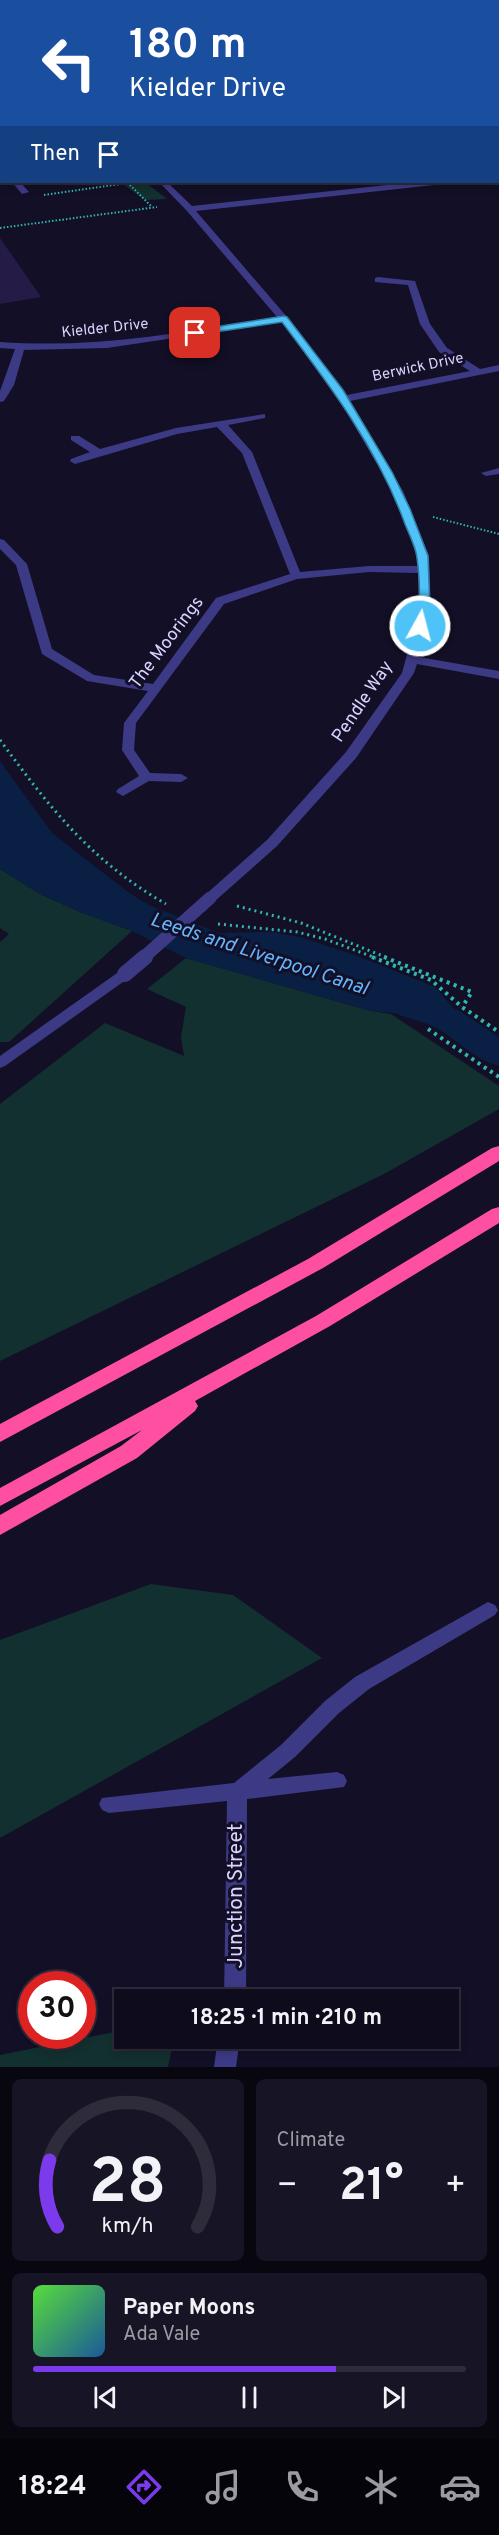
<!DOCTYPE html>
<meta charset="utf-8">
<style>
:root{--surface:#0e0b1c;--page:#171425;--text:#f1f3f6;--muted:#9b9ba3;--line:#2e2b3b;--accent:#7c3aed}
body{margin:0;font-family:Overpass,sans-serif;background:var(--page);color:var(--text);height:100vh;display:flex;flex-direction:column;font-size:22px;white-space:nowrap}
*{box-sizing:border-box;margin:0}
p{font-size:20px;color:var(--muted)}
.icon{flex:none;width:33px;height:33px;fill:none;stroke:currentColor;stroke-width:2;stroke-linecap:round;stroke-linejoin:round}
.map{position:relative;height:2067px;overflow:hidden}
.sheet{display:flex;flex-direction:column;gap:12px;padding:12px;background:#08060f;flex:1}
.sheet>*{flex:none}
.hud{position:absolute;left:0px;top:0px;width:500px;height:183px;box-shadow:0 3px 9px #0003,0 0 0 2px var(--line);background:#1a4fa0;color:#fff;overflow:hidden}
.speed{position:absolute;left:18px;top:1971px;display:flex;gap:12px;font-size:30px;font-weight:700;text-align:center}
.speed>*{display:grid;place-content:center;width:78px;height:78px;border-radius:50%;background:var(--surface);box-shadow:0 3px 9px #0003,0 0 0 2px var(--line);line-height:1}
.speed .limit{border:9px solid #d22;background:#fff;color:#111}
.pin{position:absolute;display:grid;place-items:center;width:51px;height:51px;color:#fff;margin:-26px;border-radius:12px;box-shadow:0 3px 9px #0006}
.me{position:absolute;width:66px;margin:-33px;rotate:7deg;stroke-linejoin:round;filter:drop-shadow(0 0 4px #0008)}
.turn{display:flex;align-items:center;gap:21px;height:126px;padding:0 30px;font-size:27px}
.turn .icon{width:78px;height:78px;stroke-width:2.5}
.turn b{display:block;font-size:42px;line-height:51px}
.then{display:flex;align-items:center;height:57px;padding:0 30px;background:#0003;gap:12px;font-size:22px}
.big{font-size:45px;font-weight:700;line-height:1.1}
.sheet .widget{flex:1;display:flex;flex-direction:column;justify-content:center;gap:9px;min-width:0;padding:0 21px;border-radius:9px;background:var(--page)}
.sheet .dial{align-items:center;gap:0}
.dial svg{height:156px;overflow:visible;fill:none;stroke:var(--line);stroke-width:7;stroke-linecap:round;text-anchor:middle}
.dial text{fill:var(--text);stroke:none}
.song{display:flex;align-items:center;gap:18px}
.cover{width:72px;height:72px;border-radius:9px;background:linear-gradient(135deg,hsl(110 70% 55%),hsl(210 70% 35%))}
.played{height:6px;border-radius:3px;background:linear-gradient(90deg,var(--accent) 70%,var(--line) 70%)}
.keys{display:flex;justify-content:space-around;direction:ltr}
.heat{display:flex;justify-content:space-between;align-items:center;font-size:33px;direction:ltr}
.sheet .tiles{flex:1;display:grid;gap:12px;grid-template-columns:1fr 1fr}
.widget:last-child{grid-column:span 2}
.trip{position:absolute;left:114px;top:1989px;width:345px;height:60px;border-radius:0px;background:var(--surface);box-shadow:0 3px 9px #0003,0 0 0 2px var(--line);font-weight:700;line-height:60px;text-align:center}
.menu{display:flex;height:96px;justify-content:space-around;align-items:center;background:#06040b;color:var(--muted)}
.menu .icon{width:42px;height:42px}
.menu .selected{color:var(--accent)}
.menu b{font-size:27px;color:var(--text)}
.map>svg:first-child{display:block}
.green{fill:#12302f}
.water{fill:#0a1f44}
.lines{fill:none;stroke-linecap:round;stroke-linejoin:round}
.canal{fill:#0a1f44;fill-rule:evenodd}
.river{fill:#0a1f44;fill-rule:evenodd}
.building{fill:#241b47}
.path-far2{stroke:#2fb8b0;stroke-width:2;stroke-dasharray:1.5 2;stroke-linecap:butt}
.path-far1{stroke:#2fb8b0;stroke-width:3;stroke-dasharray:2 4;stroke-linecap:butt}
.path{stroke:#2fb8b0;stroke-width:4;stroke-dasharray:3 4.5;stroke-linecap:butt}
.minor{fill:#3d3a85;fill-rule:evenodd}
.highway{fill:#ff4fa3;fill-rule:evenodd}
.minor-bridge-far1{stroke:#3d3a85;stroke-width:13}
.minor-bridge{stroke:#3d3a85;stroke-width:16}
.route{fill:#4fc3f7;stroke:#337fa1;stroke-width:1.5}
.labels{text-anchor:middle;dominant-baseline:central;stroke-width:6;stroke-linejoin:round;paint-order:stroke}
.far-street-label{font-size:15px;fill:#d9d4ff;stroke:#130f26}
.street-label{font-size:18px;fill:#d9d4ff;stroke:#130f26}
.water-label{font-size:20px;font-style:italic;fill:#62b6ff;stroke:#130f26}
.near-street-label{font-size:21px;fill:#d9d4ff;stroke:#130f26}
</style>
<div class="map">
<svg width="499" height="2067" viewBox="0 0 499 2067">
<rect width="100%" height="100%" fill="#130f26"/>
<path class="green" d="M120 182H145L167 199 145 200Z
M0 869 40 894 80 912 132 931 9 1042H0V942L9 934 0 928Z
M186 958 371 1011 391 1014 499 1086V1109L384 1174 0 1361V1104L105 1023 184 1056 181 1037 186 1007 147 989Z
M151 1584 233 1595 322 1658 0 1838V1640Z
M124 2030V2038L174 2039 168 2067H0V2055Z"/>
<path class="water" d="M0 761 52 833 128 892 149 905 219 933 273 932 303 938 355 955 435 987 455 1010 445 1018 371 1011 186 958 132 931 80 912 40 894 0 869Z"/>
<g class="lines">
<path class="canal" d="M398 990 458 1010 499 1037V1066C472 1059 455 1036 430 1025 413 1018 390 1016 380 1001L385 993Z"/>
<path class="river" d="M325 0H357L358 2H326Z
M498 32H499V52H498Z"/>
</g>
<path class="building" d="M0 238 41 297 0 304Z"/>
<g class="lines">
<path class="path-far2" d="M317 0 320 2
M44 195 128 183 152 207
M0 228 157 207
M433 517 499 534"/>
<path class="path-far1" d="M0 740C50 808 91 861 166 904
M237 906 301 923 388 958
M218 924 297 932 325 939 376 958"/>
<path class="path" d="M372 957 431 980 462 1007 499 1032
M384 957 472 992 462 1007
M428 1029 499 1077"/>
<path class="minor" d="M172 0H180L172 2Z
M0 14H2L0 19Z
M0 67H2V72H0Z
M498 76H499V80H498Z
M0 159 2 160V166H0Z
M498 172H499V178H498Z
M12 182H20L29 192 22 194Z
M159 182H167L192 206 415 182H438L434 185 196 211 287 317 347 395 470 371 439 352 420 324 408 285 375 282V278L378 277 415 281 430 324 447 348 480 369 499 365V371L350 401 403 491 429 556 431 610 419 657 499 671V679L417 664 414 673 356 758 277 846 215 901H205L203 898 205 895 267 840 346 752 402 673 419 610 418 573 369 572 297 579 224 604 136 723 134 750 150 773 181 774 188 778 181 782 149 781 123 796 116 792 118 789 139 776 122 750 124 723 148 691 87 681 42 654 16 565 0 549V539L4 540 27 564 52 649 94 675 153 684 216 598 290 574 242 453 217 427 177 434 75 464 70 461 71 459 90 452 71 440V436H79L100 449 176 428 265 414V418L228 425 252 452 300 572 369 566H418L417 556 393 491 334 391 282 322 107 348 24 350 14 385 4 401 0 402V391L15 349 0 348V342C94 349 185 332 277 317L187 211Z
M499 468V474L486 476 481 473Z
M125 970 130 971 132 974 130 977 5 1066 0 1068V1056L120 971Z
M488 1602 495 1605 498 1610 495 1615 369 1689 339 1713 295 1757 268 1779 337 1772 344 1775 347 1781 344 1787 247 1799 246 2000H224L227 1801 109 1813 102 1810 99 1804 102 1798 234 1783 281 1745 325 1701 355 1677Z
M218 2038H240L236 2067H214Z"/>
<path class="highway" d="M499 1146V1161L323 1268 0 1442V1424L308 1259 492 1148Z
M499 1207V1223L330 1326 195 1401 198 1406 195 1411 137 1458 0 1535V1515L121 1446 142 1430 0 1506V1488L316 1316 492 1209Z"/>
<path class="minor-bridge-far1" d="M143 958 210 898"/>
<path class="minor-bridge" d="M125 974 145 957"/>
</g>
<path class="route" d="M284 316 287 317 343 390 392 472 410 509 428 556 430 610 424 628H416L415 626C421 605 420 580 417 558 416 547 409 534 405 524 378 449 329 384 282 322L195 335 191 333 195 330Z"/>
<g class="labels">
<g class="far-street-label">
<text transform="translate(105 329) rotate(-6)">Kielder Drive</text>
<text transform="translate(418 368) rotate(-12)">Berwick Drive</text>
</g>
<g class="street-label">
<text transform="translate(167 643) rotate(-53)">The Moorings</text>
<text transform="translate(363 702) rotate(-56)">Pendle Way</text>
</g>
<g class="water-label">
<text transform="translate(259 955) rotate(18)">Leeds and Liverpool Canal</text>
</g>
<g class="near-street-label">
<text transform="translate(236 1896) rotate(-90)">Junction Street</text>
</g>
</g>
</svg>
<div class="speed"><div class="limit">30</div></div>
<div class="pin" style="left:195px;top:333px;background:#d93025"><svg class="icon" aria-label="arrive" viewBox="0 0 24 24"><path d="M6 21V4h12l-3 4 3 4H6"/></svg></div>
<svg class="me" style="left:420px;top:626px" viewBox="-20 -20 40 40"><circle r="17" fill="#4fc3f7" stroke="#fff" stroke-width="3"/><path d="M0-11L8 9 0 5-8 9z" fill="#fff"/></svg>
<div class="trip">18:25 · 1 min · 210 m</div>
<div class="hud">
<div class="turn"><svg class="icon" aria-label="left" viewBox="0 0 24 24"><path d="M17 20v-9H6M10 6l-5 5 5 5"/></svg><div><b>180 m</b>Kielder Drive</div></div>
<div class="then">Then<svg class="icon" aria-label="arrive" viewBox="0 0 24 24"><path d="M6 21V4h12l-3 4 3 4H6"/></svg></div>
</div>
</div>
<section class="sheet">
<div class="tiles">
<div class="widget dial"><svg viewBox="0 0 100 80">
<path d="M14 69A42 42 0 1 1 86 69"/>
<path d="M14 69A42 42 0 0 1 10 35" stroke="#7c3aed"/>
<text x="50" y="56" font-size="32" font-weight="700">28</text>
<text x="50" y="72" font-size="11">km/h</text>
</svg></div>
<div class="widget"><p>Climate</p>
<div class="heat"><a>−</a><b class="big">21°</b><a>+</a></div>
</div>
<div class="widget">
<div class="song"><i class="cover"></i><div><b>Paper Moons</b><p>Ada Vale</p></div></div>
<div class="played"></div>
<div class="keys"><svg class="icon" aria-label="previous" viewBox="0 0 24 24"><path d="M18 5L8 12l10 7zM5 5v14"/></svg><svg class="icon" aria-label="pause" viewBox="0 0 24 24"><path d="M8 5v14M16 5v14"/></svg><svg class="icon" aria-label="next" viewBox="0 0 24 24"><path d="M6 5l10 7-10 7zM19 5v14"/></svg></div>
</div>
</div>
</section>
<nav class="menu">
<b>18:24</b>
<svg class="icon selected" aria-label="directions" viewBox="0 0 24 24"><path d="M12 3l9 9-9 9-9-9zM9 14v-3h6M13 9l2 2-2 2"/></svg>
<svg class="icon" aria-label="music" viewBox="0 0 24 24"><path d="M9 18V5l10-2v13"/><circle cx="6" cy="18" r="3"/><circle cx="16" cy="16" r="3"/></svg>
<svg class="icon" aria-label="phone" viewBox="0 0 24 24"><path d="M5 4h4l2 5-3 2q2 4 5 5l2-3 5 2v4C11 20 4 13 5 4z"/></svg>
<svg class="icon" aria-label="climate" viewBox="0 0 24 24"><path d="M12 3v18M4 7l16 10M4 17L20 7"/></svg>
<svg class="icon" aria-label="car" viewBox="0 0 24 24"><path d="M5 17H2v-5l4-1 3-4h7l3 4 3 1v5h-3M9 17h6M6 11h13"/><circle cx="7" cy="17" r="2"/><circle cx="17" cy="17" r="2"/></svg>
</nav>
